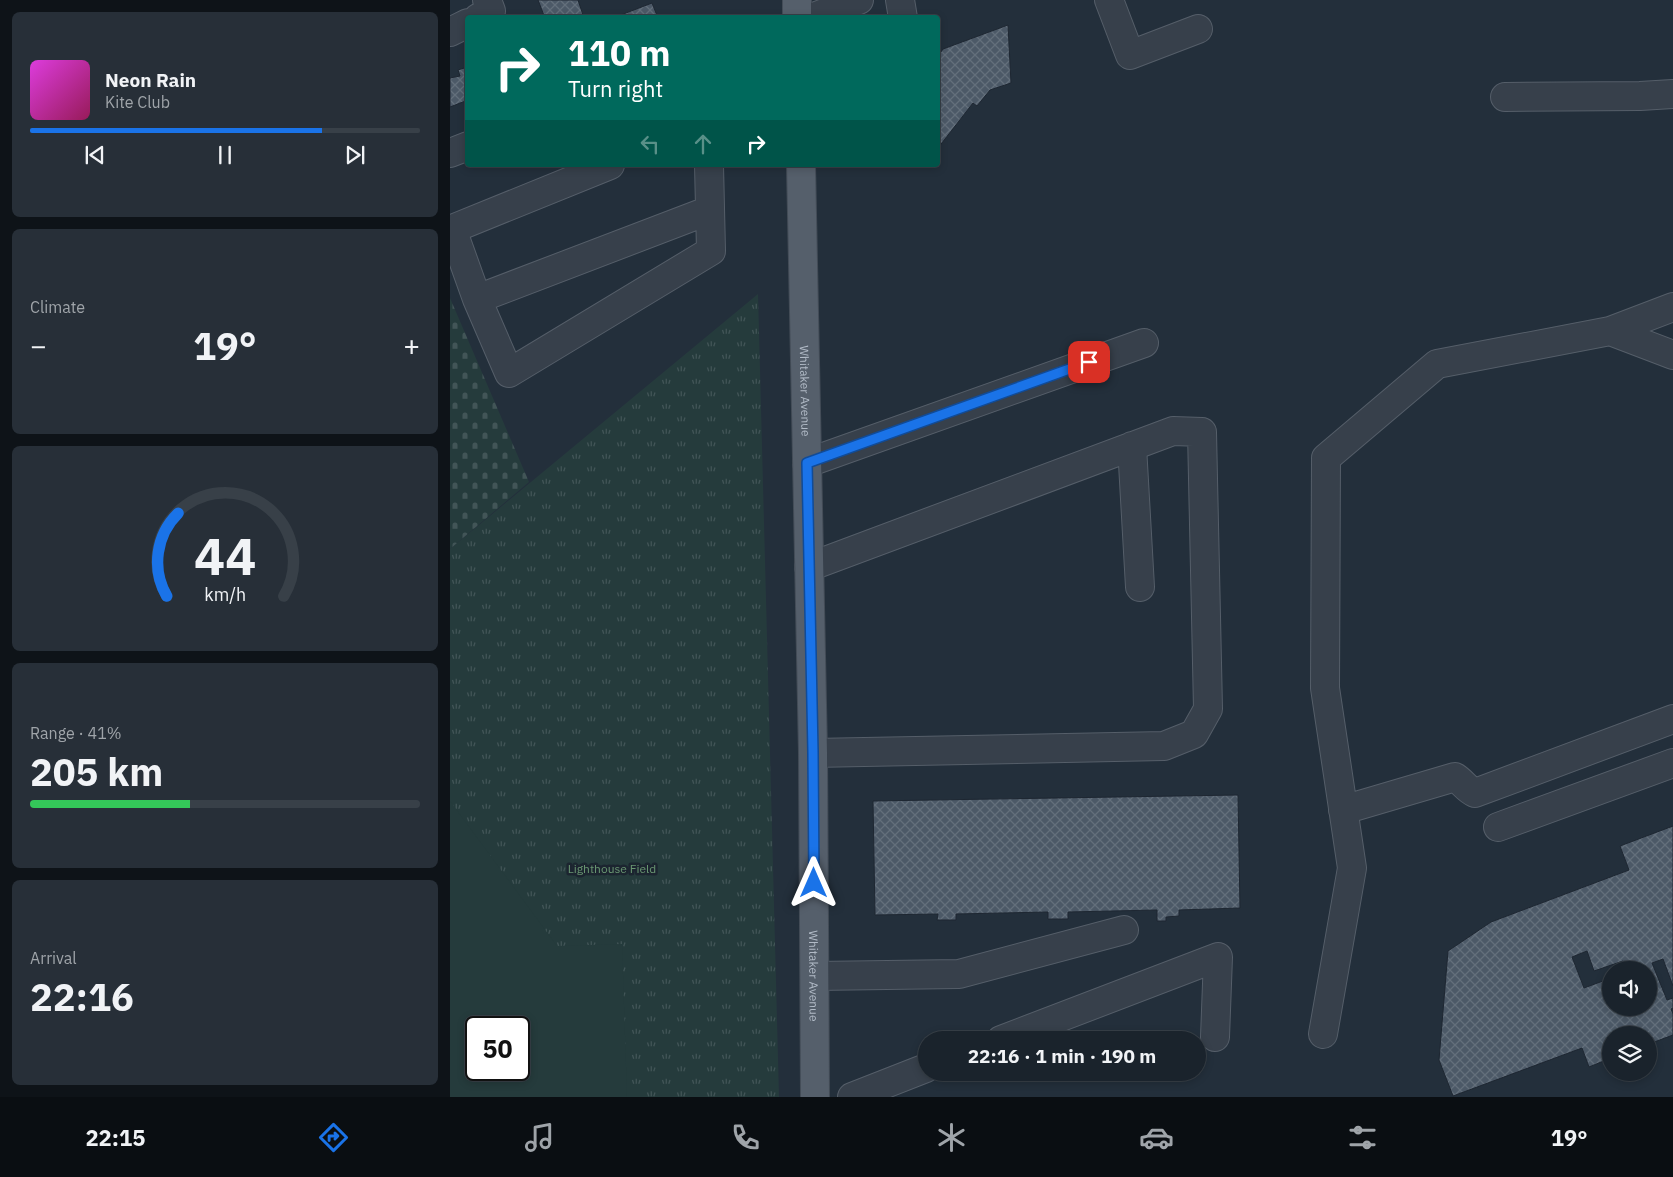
<!DOCTYPE html>
<meta charset="utf-8">
<style>
:root{--surface:#1a232c;--page:#272f38;--text:#f1f3f6;--muted:#9fa4a9;--line:#384048;--accent:#1a73e8}
body{margin:0;font-family:"IBM Plex Sans",sans-serif;background:var(--page);color:var(--text);height:100vh;display:flex;flex-direction:column;font-size:19px;white-space:nowrap}
*{box-sizing:border-box;margin:0}
p{font-size:16px;color:var(--muted)}
.icon{flex:none;width:28px;height:28px;fill:none;stroke:currentColor;stroke-width:2;stroke-linecap:round;stroke-linejoin:round}
.map{position:relative;flex:1;overflow:hidden}
.side{display:flex;flex-direction:column;gap:12px;padding:12px;background:#0e1318;width:450px}
.side>*{flex:none}
.top-card{position:absolute;left:15px;top:15px;width:475px;height:152px;border-radius:5px;box-shadow:0 2px 8px #0003,0 0 0 1px var(--line);background:#00695c;color:#fff;overflow:hidden}
.fabs{position:absolute;left:1152px;top:961px;display:grid;gap:10px}
.fabs a{display:grid;place-items:center;width:55px;height:55px;border-radius:50%;background:var(--surface);box-shadow:0 2px 8px #0003,0 0 0 1px var(--line);font-size:25px}
.speed{position:absolute;left:15px;top:1016px;display:flex;gap:10px;font-size:25px;font-weight:700;text-align:center}
.speed>*{display:grid;place-content:center;width:65px;height:65px;border-radius:50%;background:var(--surface);box-shadow:0 2px 8px #0003,0 0 0 1px var(--line);line-height:1}
.speed .limit{border:2px solid #111;border-radius:8px;background:#fff;color:#111}
.pin{position:absolute;display:grid;place-items:center;width:42px;height:42px;color:#fff;margin:-21px;border-radius:10px;box-shadow:0 2px 8px #0006}
.me{position:absolute;width:55px;margin:-28px;rotate:0deg;stroke-linejoin:round;filter:drop-shadow(0 0 4px #0008)}
.turn{display:flex;align-items:center;gap:18px;height:105px;padding:0 20px;font-size:22px}
.turn .icon{width:65px;height:65px;stroke-width:2.5}
.turn b{display:block;font-size:35px;line-height:42px}
.lanes{display:flex;align-items:center;height:48px;padding:0 20px;background:#0003;justify-content:center;gap:25px;direction:ltr}
.lanes .off{opacity:.35}
.big{font-size:38px;font-weight:800;line-height:1.1}
.side .widget{flex:1;display:flex;flex-direction:column;justify-content:center;gap:8px;min-width:0;padding:0 18px;border-radius:8px;background:var(--page)}
.side .dial{align-items:center;gap:0}
.dial svg{height:130px;overflow:visible;fill:none;stroke:var(--line);stroke-width:7;stroke-linecap:round;text-anchor:middle}
.dial text{fill:var(--text);stroke:none}
.song{display:flex;align-items:center;gap:15px}
.cover{width:60px;height:60px;border-radius:8px;background:linear-gradient(135deg,hsl(300 70% 55%),hsl(330 70% 35%))}
.played{height:5px;border-radius:2px;background:linear-gradient(90deg,var(--accent) 75%,var(--line) 75%)}
.keys{display:flex;justify-content:space-around;direction:ltr}
.heat{display:flex;justify-content:space-between;align-items:center;font-size:28px;direction:ltr}
.charge{height:8px;border-radius:4px;background:linear-gradient(90deg,#34c759 41%,var(--line) 0)}
.trip{position:absolute;left:468px;top:1031px;width:288px;height:50px;border-radius:25px;background:var(--surface);box-shadow:0 2px 8px #0003,0 0 0 1px var(--line);font-weight:800;line-height:50px;text-align:center}
.dock{display:flex;height:80px;justify-content:space-around;align-items:center;background:#0a0e12;color:var(--muted)}
.dock .icon{width:35px;height:35px}
.dock .selected{color:var(--accent)}
.dock b{font-size:22px;color:var(--text)}
main{display:flex;flex:1;min-height:0}
.map>svg:first-child{display:block}
.grass{fill:url(#grass-tufts);fill-rule:evenodd}
.cemetery{fill:url(#cemetery-stones)}
.pitch{fill:#253b3c;fill-rule:evenodd}
.building{fill:url(#building-cross-hatch);stroke:#1e2732;fill-rule:evenodd}
.lines{fill:none;stroke-linecap:round;stroke-linejoin:round}
.minor-casing{stroke:#555e69;stroke-width:30}
.major-casing{stroke:#434c57;stroke-width:30}
.minor{stroke:#37404b;stroke-width:28}
.major{stroke:#555f6b;stroke-width:28}
.route-casing{stroke:#114b97;stroke-width:12}
.route{stroke:#1a73e8;stroke-width:9}
.labels{text-anchor:middle;dominant-baseline:central;stroke-width:5;stroke-linejoin:round;paint-order:stroke}
.street-label{font-size:12px;fill:#b2bbc7;stroke:#1c2530}
.park-label{font-size:12px;fill:#6a9772;stroke:#1c2530}
</style>
<main>
<section class="side">
<div class="widget">
<div class="song"><i class="cover"></i><div><b>Neon Rain</b><p>Kite Club</p></div></div>
<div class="played"></div>
<div class="keys"><svg class="icon" aria-label="previous" viewBox="0 0 24 24"><path d="M18 5L8 12l10 7zM5 5v14"/></svg><svg class="icon" aria-label="pause" viewBox="0 0 24 24"><path d="M8 5v14M16 5v14"/></svg><svg class="icon" aria-label="next" viewBox="0 0 24 24"><path d="M6 5l10 7-10 7zM19 5v14"/></svg></div>
</div>
<div class="widget"><p>Climate</p>
<div class="heat"><a>−</a><b class="big">19°</b><a>+</a></div>
</div>
<div class="widget dial"><svg viewBox="0 0 100 80">
<path d="M14 69A42 42 0 1 1 86 69"/>
<path d="M14 69A42 42 0 0 1 21 18" stroke="#1a73e8"/>
<text x="50" y="56" font-size="32" font-weight="700">44</text>
<text x="50" y="72" font-size="11">km/h</text>
</svg></div>
<div class="widget"><p>Range · 41%</p><b class="big">205 km</b><div class="charge"></div></div>
<div class="widget"><p>Arrival</p><b class="big">22:16</b></div>
</section>
<div class="map">
<svg width="1223" height="1097" viewBox="0 0 1223 1097">
<defs>
<pattern id="grass-tufts" width="24" height="20" patternUnits="userSpaceOnUse" patternTransform="scale(1.25)"><rect width="24" height="20" fill="#253b3c"/><path d="M3 7l-1-3M5 7V3M7 7l1-3M15 17l-1-3M17 17v-4M19 17l1-3" fill="none" stroke="#425557"/></pattern>
<pattern id="cemetery-stones" width="16" height="16" patternUnits="userSpaceOnUse" patternTransform="scale(1.25)"><rect width="16" height="16" fill="#253b3c"/><path d="M2 7V4a2 2 0 0 1 4 0v3zM10 15v-3a2 2 0 0 1 4 0v3z" fill="#425557"/></pattern>
<pattern id="building-cross-hatch" width="8" height="8" patternUnits="userSpaceOnUse" patternTransform="scale(1.25)"><rect width="8" height="8" fill="#4c5967"/><path d="M0 0l8 8M0 8l8-8" fill="none" stroke="#636f7b"/></pattern>
</defs>
<rect width="100%" height="100%" fill="#232f3b"/>
<path class="grass" d="M308 294 329 1097H0V549ZM26 1028H69V1070H26Z"/>
<path class="cemetery" d="M0 298 79 482 0 549Z"/>
<path class="pitch" d="M0 801 107 946 172 944 177 1097H0ZM26 1028H69V1070H26Z"/>
<path class="building" d="M88 0H128L134 18H95Z
M202 3 208 18H163Z
M558 25 561 83 540 90 527 106 523 103 488 148V56L493 49Z
M14 68 16 73H18V100L0 107V78L10 76 8 70Z
M788 795 790 908 729 910V916L716 917V921H707V910L618 912V919H598V912L506 914V920H487L488 914 425 915 423 801Z
M1223 826V986L1213 959 1202 963 1217 1000 1223 998V1008L1221 1009 1223 1014V1035L1199 1044V1035H1161V1058L1139 1067 1132 1048 1003 1096 989 1060 998 951 1041 922 1179 870 1170 846ZM1137 951 1144 971 1173 961 1176 970H1199V1008H1161V978L1134 988 1122 957Z"/>
<g class="lines">
<defs>
<path id="minor" d="M450 0 453 18
M659 0 680 55 748 29
M28 18 41 11 37 0
M361 18 409 0
M0 32 18 23
M1055 97 1190 96 1223 94
M0 153 18 146
M160 165 2 229 27 299 59 373 261 251 259 165
M27 299 260 210
M1160 331 1223 355
M682 446 690 587
M357 463 694 343
M359 567 723 431 752 432 758 709 744 734 714 746 363 753
M893 810 1005 777C1013 782 1016 789 1025 793L1223 719
M1048 827 1223 763
M365 976 509 974 674 930
M873 1034 902 868 875 688 876 458 987 364 1160 331 1223 307
M551 1040 768 957 765 1037
M402 1097 476 1068"/>
<g id="major">
<path d="M347 0V18"/>
<path id="s1" d="M351 165 363 753 365 1097"/>
</g>
</defs>
<use href="#minor" class="minor-casing"/>
<use href="#major" class="major-casing"/>
<use href="#minor" class="minor"/>
<use href="#major" class="major"/>
</g>
<g class="lines">
<defs>
<path id="route" d="M364 883 363 752 357 463 639 362"/>
</defs>
<use href="#route" class="route-casing"/>
<use href="#route" class="route"/>
</g>
<g class="labels">
<g class="street-label">
<text stroke="none"><textPath href="#s1" startOffset="226">Whitaker Avenue</textPath></text>
<text stroke="none"><textPath href="#s1" startOffset="811">Whitaker Avenue</textPath></text>
</g>
<g class="park-label">
<text x="162" y="868">Lighthouse Field</text>
</g>
</g>
</svg>
<div class="fabs">
<a><svg class="icon" aria-label="sound" viewBox="0 0 24 24"><path d="M4 9h4l5-4v14l-5-4H4zM17 9q2 3 0 6"/></svg></a>
<a><svg class="icon" aria-label="layers" viewBox="0 0 24 24"><path d="M12 4l9 5-9 5-9-5zM3 14l9 5 9-5"/></svg></a>
</div>
<div class="speed"><div class="limit">50</div></div>
<div class="pin" style="left:639px;top:362px;background:#d93025"><svg class="icon" aria-label="arrive" viewBox="0 0 24 24"><path d="M6 21V4h12l-3 4 3 4H6"/></svg></div>
<svg class="me" style="left:364px;top:883px" viewBox="-20 -20 40 40"><path d="M0-17L14 15 0 8-14 15z" fill="#1a73e8" stroke="#fff" stroke-width="4"/></svg>
<div class="trip">22:16 · 1 min · 190 m</div>
<div class="top-card">
<div class="turn"><svg class="icon" aria-label="right" viewBox="0 0 24 24"><path d="M7 20v-9h11M14 6l5 5-5 5"/></svg><div><b>110 m</b>Turn right</div></div>
<div class="lanes"><svg class="icon off" aria-label="left" viewBox="0 0 24 24"><path d="M17 20v-9H6M10 6l-5 5 5 5"/></svg><svg class="icon off" aria-label="ahead" viewBox="0 0 24 24"><path d="M12 20V5M6 11l6-6 6 6"/></svg><svg class="icon" aria-label="right" viewBox="0 0 24 24"><path d="M7 20v-9h11M14 6l5 5-5 5"/></svg></div>
</div>
</div>
</main>
<nav class="dock">
<b>22:15</b>
<svg class="icon selected" aria-label="directions" viewBox="0 0 24 24"><path d="M12 3l9 9-9 9-9-9zM9 14v-3h6M13 9l2 2-2 2"/></svg>
<svg class="icon" aria-label="music" viewBox="0 0 24 24"><path d="M9 18V5l10-2v13"/><circle cx="6" cy="18" r="3"/><circle cx="16" cy="16" r="3"/></svg>
<svg class="icon" aria-label="phone" viewBox="0 0 24 24"><path d="M5 4h4l2 5-3 2q2 4 5 5l2-3 5 2v4C11 20 4 13 5 4z"/></svg>
<svg class="icon" aria-label="climate" viewBox="0 0 24 24"><path d="M12 3v18M4 7l16 10M4 17L20 7"/></svg>
<svg class="icon" aria-label="car" viewBox="0 0 24 24"><path d="M5 17H2v-5l4-1 3-4h7l3 4 3 1v5h-3M9 17h6M6 11h13"/><circle cx="7" cy="17" r="2"/><circle cx="17" cy="17" r="2"/></svg>
<svg class="icon" aria-label="filters" viewBox="0 0 24 24"><path d="M4 7h16M4 17h16"/><circle cx="9" cy="7" r="2"/><circle cx="15" cy="17" r="2"/></svg>
<b>19°</b>
</nav>
